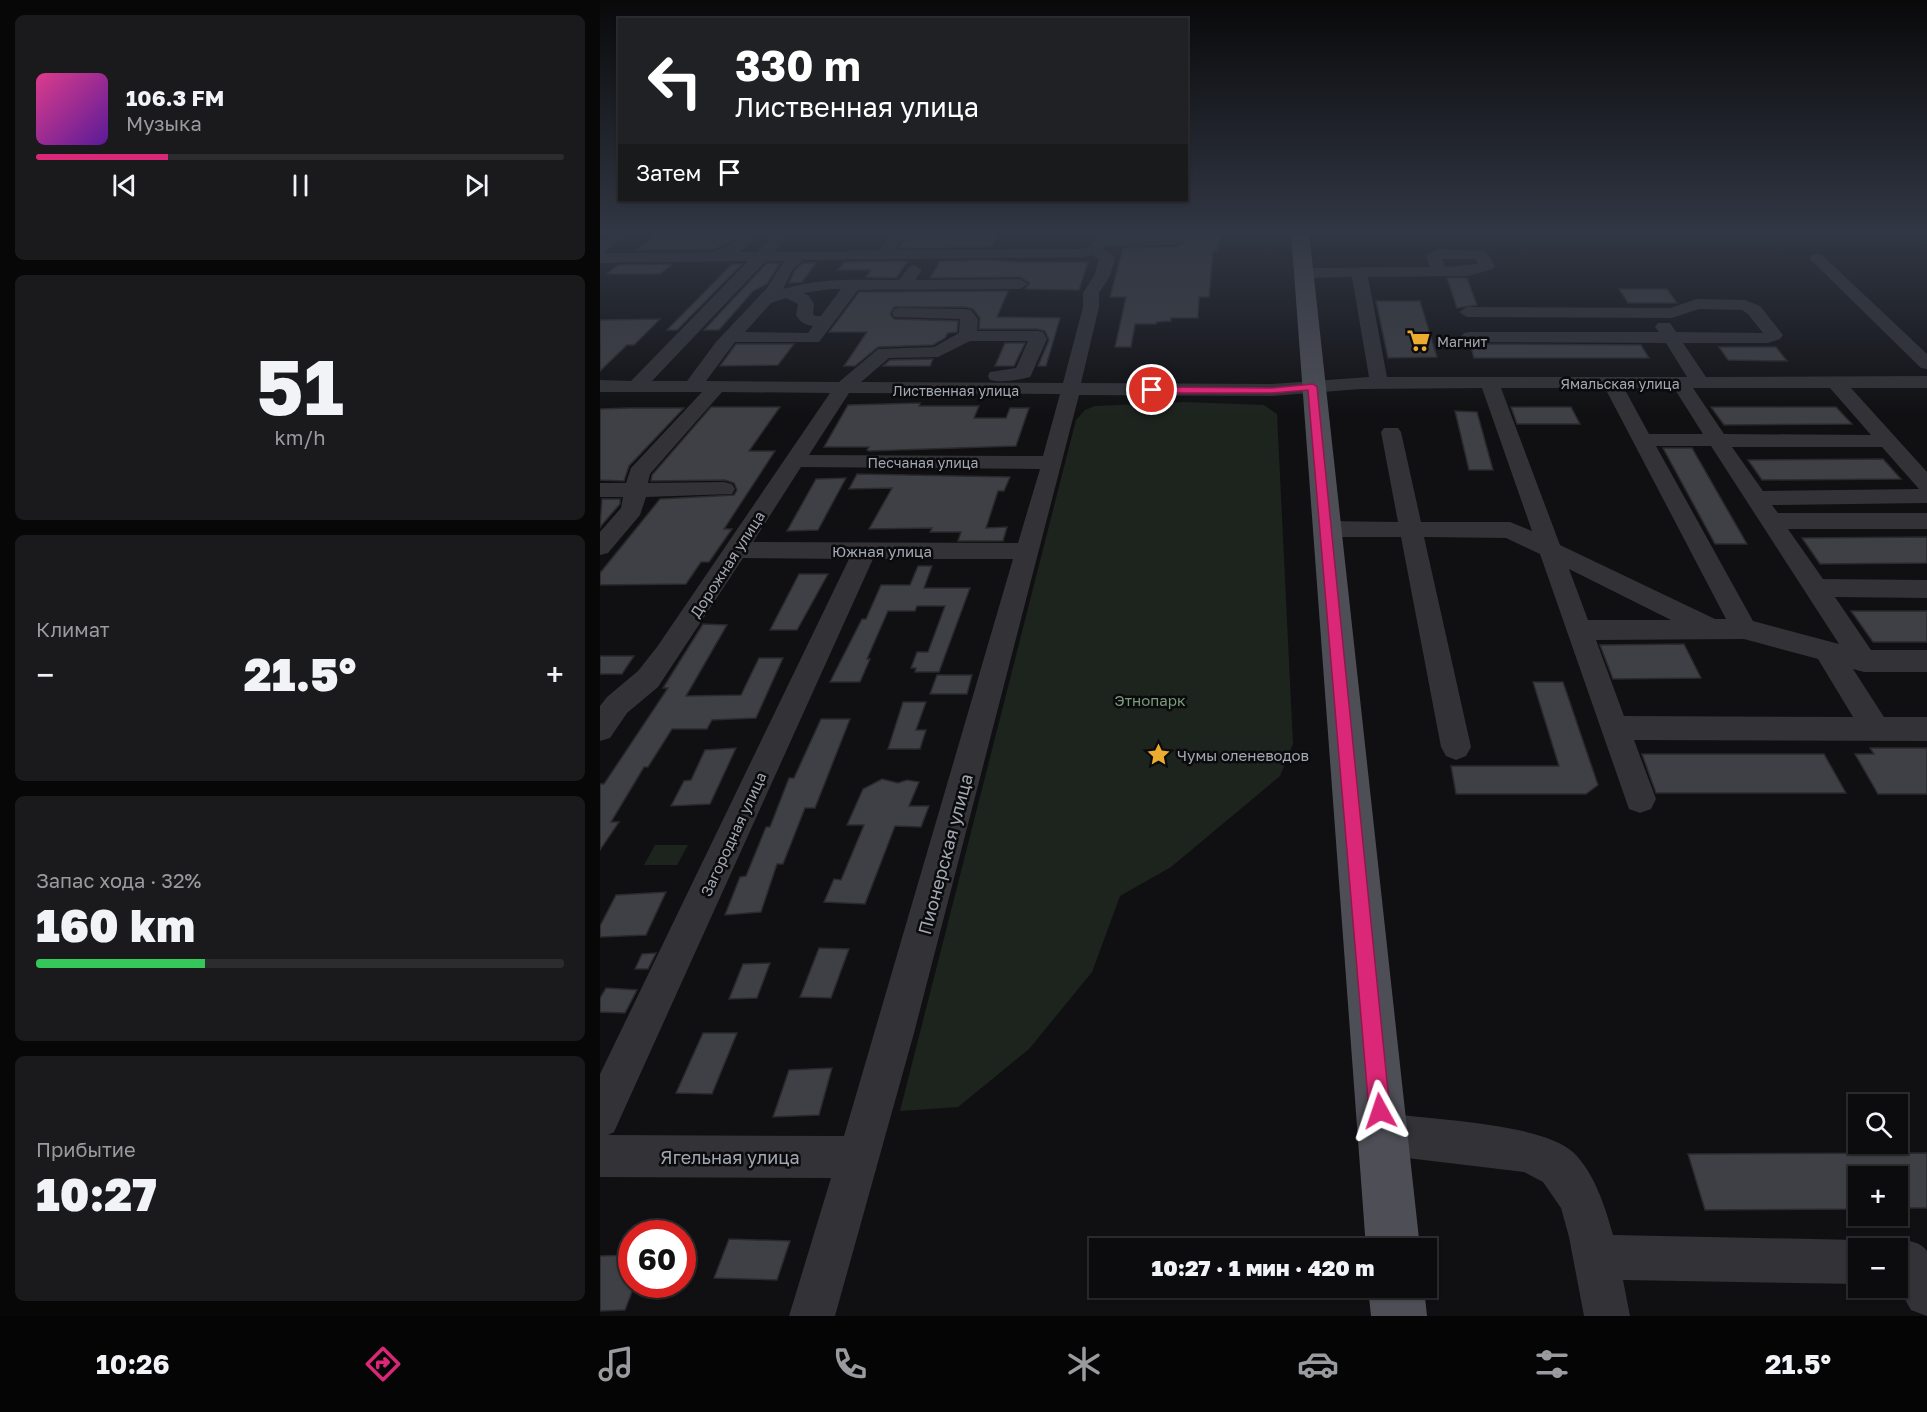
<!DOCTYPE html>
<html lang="ru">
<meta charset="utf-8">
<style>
:root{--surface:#0c0c0e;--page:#1a1a1c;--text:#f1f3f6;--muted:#9a9b9e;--line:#2c2c2e;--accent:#db2777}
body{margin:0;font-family:"Golos Text",sans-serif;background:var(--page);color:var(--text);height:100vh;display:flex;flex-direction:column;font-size:22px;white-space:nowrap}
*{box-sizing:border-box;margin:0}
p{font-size:20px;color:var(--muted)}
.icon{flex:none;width:33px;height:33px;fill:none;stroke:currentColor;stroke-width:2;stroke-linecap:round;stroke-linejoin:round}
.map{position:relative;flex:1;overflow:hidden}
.sheet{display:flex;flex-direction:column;gap:15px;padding:15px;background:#070708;width:600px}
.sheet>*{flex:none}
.top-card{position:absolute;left:18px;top:18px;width:570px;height:183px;border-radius:0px;box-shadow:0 2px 4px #0004,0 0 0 2px var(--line);background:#202124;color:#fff;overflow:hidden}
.tools{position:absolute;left:1248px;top:1094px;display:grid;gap:12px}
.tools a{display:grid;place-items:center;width:60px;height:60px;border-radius:0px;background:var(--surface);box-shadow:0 2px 4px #0004,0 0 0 2px var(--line);font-size:30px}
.speed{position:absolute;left:18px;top:1220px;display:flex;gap:12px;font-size:30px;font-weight:700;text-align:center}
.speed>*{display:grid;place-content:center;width:78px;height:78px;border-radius:50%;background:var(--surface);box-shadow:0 2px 4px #0004,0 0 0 2px var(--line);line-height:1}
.speed .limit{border:9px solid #d22;background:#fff;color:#111}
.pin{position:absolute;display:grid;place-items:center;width:51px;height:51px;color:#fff;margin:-26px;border:3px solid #fff;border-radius:50%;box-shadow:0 2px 6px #0007}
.me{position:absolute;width:66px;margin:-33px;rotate:355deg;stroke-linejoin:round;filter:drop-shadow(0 0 4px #0008)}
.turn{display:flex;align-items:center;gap:21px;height:126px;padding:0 18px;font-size:27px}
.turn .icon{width:78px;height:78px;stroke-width:2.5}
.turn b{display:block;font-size:42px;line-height:51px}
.then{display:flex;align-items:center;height:57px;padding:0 18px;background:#0003;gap:12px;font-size:22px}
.big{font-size:45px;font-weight:800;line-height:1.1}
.sheet .tile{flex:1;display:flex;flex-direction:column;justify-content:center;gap:9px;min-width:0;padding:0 21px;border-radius:9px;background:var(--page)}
.sheet .dial{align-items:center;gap:0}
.dial b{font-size:78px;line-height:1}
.song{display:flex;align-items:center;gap:18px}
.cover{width:72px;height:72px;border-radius:9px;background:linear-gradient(135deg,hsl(330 70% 55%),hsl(270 70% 35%))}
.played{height:6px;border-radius:3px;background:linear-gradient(90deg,var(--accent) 25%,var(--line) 25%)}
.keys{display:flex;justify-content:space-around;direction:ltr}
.heat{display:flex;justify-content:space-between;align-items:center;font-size:33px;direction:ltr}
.charge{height:9px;border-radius:4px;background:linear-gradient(90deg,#34c759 32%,var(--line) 0)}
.trip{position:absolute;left:489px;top:1238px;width:348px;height:60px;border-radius:0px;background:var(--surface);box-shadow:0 2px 4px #0004,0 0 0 2px var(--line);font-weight:800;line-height:60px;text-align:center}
.tabs{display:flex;height:96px;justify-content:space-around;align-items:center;background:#050506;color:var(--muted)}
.tabs .icon{width:42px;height:42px}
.tabs .active{color:var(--accent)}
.tabs b{font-size:27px;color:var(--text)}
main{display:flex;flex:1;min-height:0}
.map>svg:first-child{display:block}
.green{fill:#1d241e}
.building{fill:#3f4045;stroke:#2a2a2e;stroke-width:1.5}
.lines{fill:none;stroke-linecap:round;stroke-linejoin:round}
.minor{fill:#323237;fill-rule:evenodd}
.major{fill:#4e4f56;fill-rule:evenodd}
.route{fill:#db2777;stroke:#8e194d;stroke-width:1.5}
.labels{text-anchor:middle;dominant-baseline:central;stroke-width:5;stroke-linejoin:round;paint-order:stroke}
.far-poi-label{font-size:14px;fill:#a2a7b2;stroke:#0b0b0d;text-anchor:start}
.far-street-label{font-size:14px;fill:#a2a7b2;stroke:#0b0b0d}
.street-label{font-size:15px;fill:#a2a7b2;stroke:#0b0b0d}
.park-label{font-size:15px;fill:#799d7b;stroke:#0b0b0d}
.poi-label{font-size:15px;fill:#a2a7b2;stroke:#0b0b0d;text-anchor:start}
.near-street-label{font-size:18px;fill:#a2a7b2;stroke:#0b0b0d}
</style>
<main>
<section class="sheet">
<div class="tile">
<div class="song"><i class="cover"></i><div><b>106.3 FM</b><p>Музыка</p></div></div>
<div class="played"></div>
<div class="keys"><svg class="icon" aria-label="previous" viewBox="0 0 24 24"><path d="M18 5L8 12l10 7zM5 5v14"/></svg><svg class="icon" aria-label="pause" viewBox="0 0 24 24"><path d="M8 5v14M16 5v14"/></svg><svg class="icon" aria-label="next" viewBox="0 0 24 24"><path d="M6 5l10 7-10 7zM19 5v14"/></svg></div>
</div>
<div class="tile dial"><b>51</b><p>km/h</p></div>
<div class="tile"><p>Климат</p>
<div class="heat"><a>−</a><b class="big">21.5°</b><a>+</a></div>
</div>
<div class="tile"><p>Запас хода · 32%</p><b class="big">160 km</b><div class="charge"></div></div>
<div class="tile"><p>Прибытие</p><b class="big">10:27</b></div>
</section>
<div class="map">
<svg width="1327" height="1316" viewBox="0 0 1327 1316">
<rect width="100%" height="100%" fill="#101012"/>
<path class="green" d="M584 402 664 405 677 414 693 744 680 776 571 867 520 896 492 972 429 1049 358 1107 300 1111 476 420 485 410 495 406Z
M55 845H88L77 865H44Z"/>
<path class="building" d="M60 232H142L132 241 112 250H36Z
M310 232H399L391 247 299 248Z
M581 232H620L618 251H613L609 297H599L598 318H571V321L557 322 556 324H535L531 347H515L526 297H510L523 248 576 247 584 242 580 236Z
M387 260 421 262H488L479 290 425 289 430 283 420 277 330 278 340 261Z
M308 261 296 278 266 277 271 270H238L244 262Z
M167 263H180L167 284 153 291 119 330H104Z
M203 263H216L202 282 189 283 195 270Z
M72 264 60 274H7L18 265Z
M132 264H142L77 330H67Z
M847 278H867L877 305 857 308Z
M1019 289H1067L1077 303H1028Z
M408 291 397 317 460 318 446 366H438L449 340 445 331 437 329H379L380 318 373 309 365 307H294L290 314 294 319 358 321 357 332 348 333 345 338 333 345 278 347 255 366H244L267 332H229L259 292Z
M776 301H820L837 357 788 358Z
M60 319 34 345H27L0 371V320Z
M405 343H425L414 366H395Z
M136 344H194L178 365 120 366Z
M870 344 1041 345 1049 358H874Z
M1119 347H1176L1187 361 1128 360Z
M333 359 330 366H283L290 360Z
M320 403 319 406H379L374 418H406L410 408H429L416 446 269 451 267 450 269 447H224L248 405Z
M111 407H180L149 451H175L124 529H132L109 562H101L86 584 0 585V573L60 499 134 495 137 490 134 483 125 480 51 481 52 475Z
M911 407H971L980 424H917Z
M1111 407H1236L1252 424 1124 425Z
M29 408H84L29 466 24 481 0 480V409Z
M855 411 877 412 893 470H869Z
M1063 448H1092L1147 544H1115Z
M1283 459 1301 479 1162 480 1148 460Z
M257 474 410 477 404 491H398L386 528 407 527 403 541H358L361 532H330L332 528 269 529 292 488 249 489Z
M246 478 218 530 187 531 216 479Z
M2 499H20V504L0 527Z
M1327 537V563L1220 564 1202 538Z
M318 566H332L324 588H370L339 672H315L316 668H311L317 652H328L345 606H317L315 611H288L267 659H270L260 682H230L262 619H266L281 585H310Z
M199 574H228L197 630H170Z
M1251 611H1327V642H1273Z
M103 624 127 625 86 696 141 695 159 658H183L156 718 112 720 107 729H72L48 767H44L11 822H19L0 850V784H4L68 688H63Z
M1084 644 1101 678 1013 679 1000 645Z
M0 656H34L22 674H0Z
M337 675H372L367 694H330Z
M933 682H963L998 785 986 794H856L851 766H959Z
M303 702H326L316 730H326L320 749H288Z
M221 719H250L215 808H205L183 864H177L161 912 125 915 140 877 146 876 166 827H170L189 778H194Z
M136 748 110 804 71 806 84 781 91 780 105 750Z
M1270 748H1327V794H1278L1255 754H1274Z
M1042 754H1224L1246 793H1056Z
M282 779 298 783 307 780 319 782 309 806H329L321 827 295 826 265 904 224 902 234 879 241 880 264 825H247L263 789Z
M66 892 46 935 0 937V926L16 895Z
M219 948 249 949 231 998 200 997Z
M56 953 48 969H35L42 954Z
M170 963 157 998 129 999 143 964Z
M6 988 37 990 25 1013 0 1012V998Z
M103 1033H137L112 1094 76 1093Z
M232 1068 219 1115 173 1117 189 1070Z
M1327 1153V1208H1298V1176H1258V1209L1105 1210 1088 1154Z
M129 1239 190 1241 177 1280 114 1278Z
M32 1255V1284H35L25 1310 0 1311V1256Z"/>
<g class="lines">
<path class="minor" d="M15 232H31L4 253 113 252 133 243 145 232H159L151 243 139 252H157L177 232H192L174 252 278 251 294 232H308L294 250 483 249 491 246 497 232H511L509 237 580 238 582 241 575 245 505 246 504 250 515 257 510 276 499 293V307L481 383 672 384 769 377 752 277 704 278 696 273 704 268 830 267 826 256 837 249 886 251 895 266 892 269 868 276 768 277 787 377H1087L1066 343 870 342 864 341 861 337 864 333 870 332H1059L1055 327 1058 323H1070L1076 332 1163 333 1148 314 1142 310 1099 309 1072 318 867 317 859 312 867 307 1070 308 1097 299 1145 300 1160 306 1183 335 1180 339 1168 343H1083L1106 377 1327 376V388H1251L1327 472V503L1172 505 1178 513H1327V529H1188L1223 579 1327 580V598L1235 597 1271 650H1327V672H1264L1253 669 1284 717H1327V741L1034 740 1056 799 1051 809 1040 813 1029 809 940 554 906 538 824 537 871 747 866 756 856 760 846 756 841 747 801 537H726L718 534 714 529 718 524 726 521 798 522 781 432 784 428H798L801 432 821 522H910L932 531 882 388 760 389 672 396 479 395 314 1033 235 1316H189L231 1178 0 1177V1074L249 559 143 558 58 687 27 713 10 738 0 741V706L7 697 38 671 57 647 230 393 122 392 50 474 48 483 124 482 132 484 135 489 132 494 46 497 40 515 8 553 0 555V532L21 508 23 497H0V483H26L31 468 102 392H0V380L31 381 148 261 0 263V243ZM492 255 499 259 494 276 483 293V307L463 383 261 382 289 358 338 357 370 341H428L416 368 390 372 388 376 390 380C402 383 418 380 430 377L432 373 447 339 443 332 437 331H377L378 319 371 310 365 309 300 308 294 309 292 313 294 317 360 319 359 333 334 347 278 349 239 382 106 381 135 342H219L258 290 420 289 428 284 420 279 315 280 322 270 314 265 309 267 299 280C258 280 222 277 183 289L193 269 203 260 484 257ZM842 259H876L878 264 845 267ZM166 261H184L167 288 116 342 87 381H52ZM231 289H241L221 316H215L213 314 214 304 208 295 203 293ZM186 298 198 304 196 315C200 322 205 325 213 326L208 333 145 332 171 303ZM901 388H1005L1126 619H1115L960 545ZM1024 388H1074L1103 434H1049ZM1093 388H1230L1271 435 1124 434ZM249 393 460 394 443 456 209 455ZM1056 446H1111L1239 644 1153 621ZM1132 447H1282L1319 489 1163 491ZM201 467 440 469 418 543 153 542ZM273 559H413L244 1136 8 1135 14 1132ZM969 569 1071 620H988ZM1144 639 1218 659 1253 717 1024 716 996 640Z
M1217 253 1222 255 1327 354V369L1321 368 1212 261 1209 258 1212 255Z
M782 1113C826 1119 944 1123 974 1153 995 1174 1005 1207 1013 1235L1258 1240 1275 1248H1258V1284L1023 1280 1030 1316H984L969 1237 961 1208 943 1182 924 1172 782 1155 767 1149 761 1134 767 1119Z
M1298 1240C1308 1240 1321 1242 1327 1251V1316L1311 1310 1298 1287V1248H1281Z"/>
<path class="major" d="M691 232H709L820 1248H766Z
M768 1287H824L827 1316H771Z"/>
</g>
<linearGradient id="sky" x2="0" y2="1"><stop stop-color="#09090a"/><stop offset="0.56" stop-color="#313744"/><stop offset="1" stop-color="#313744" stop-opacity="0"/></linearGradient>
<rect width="1327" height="416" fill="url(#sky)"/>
<path class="route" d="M713 384 717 387 790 1111 787 1118 780 1121 772 1118 769 1111 708 390 672 393H552L547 390 552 387 672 388Z"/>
<defs>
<symbol id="supermarket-bare" viewBox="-9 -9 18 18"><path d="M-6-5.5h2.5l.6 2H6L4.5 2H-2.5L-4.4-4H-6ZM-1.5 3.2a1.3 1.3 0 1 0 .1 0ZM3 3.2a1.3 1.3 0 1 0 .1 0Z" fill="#ebac2f" stroke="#0b0b0d" stroke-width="2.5" paint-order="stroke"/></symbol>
<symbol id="sight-bare" viewBox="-9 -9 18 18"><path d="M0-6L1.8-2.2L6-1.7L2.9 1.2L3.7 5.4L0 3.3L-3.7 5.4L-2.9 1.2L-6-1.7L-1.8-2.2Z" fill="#ebac2f" stroke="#0b0b0d" stroke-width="2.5" paint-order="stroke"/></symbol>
</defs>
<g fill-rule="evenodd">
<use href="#supermarket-bare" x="802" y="324" width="33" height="33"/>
<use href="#sight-bare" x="542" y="738" width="33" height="33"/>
</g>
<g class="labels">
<g class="far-poi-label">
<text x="837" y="341">Магнит</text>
</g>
<g class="far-street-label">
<text x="1020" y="383">Ямальская улица</text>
<text x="356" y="390">Лиственная улица</text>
<text x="323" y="462">Песчаная улица</text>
</g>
<g class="street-label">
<text x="282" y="551">Южная улица</text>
<text transform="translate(127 564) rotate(-57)">Дорожная улица</text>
<text transform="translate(133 834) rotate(-65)">Загородная улица</text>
</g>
<g class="park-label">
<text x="550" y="700">Этнопарк</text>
</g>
<g class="poi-label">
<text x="577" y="755">Чумы оленеводов</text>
</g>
<g class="near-street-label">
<text transform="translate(345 854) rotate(-75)">Пионерская улица</text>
<text x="130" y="1157">Ягельная улица</text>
</g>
</g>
</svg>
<div class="tools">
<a><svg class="icon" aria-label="search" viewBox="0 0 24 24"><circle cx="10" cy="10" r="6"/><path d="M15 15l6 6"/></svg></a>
<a>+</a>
<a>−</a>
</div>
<div class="speed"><div class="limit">60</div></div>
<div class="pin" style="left:552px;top:390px;background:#d93025"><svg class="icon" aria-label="arrive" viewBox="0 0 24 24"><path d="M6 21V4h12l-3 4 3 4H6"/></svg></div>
<svg class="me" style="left:780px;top:1111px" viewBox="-20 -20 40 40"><path d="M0-17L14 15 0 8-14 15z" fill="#db2777" stroke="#fff" stroke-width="4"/></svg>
<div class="trip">10:27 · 1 мин · 420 m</div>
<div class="top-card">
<div class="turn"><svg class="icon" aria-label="left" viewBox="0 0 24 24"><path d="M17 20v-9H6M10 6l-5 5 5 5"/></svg><div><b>330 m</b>Лиственная улица</div></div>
<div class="then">Затем<svg class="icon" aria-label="arrive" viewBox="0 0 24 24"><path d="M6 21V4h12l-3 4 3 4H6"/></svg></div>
</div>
</div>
</main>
<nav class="tabs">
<b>10:26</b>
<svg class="icon active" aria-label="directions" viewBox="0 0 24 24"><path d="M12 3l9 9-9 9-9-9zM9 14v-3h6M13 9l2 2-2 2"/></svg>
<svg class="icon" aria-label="music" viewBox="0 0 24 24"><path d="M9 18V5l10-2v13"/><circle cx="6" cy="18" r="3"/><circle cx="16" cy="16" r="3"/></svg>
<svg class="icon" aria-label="phone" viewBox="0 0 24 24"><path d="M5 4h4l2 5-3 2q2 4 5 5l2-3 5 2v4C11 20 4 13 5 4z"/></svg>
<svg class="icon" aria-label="climate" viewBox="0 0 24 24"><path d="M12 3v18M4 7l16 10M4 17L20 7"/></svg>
<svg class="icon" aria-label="car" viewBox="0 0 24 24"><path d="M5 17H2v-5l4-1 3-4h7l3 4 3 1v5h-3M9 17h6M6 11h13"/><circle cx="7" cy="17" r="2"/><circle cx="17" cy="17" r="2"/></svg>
<svg class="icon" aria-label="filters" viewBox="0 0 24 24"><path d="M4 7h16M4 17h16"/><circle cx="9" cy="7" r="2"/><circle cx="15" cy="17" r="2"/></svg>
<b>21.5°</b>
</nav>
